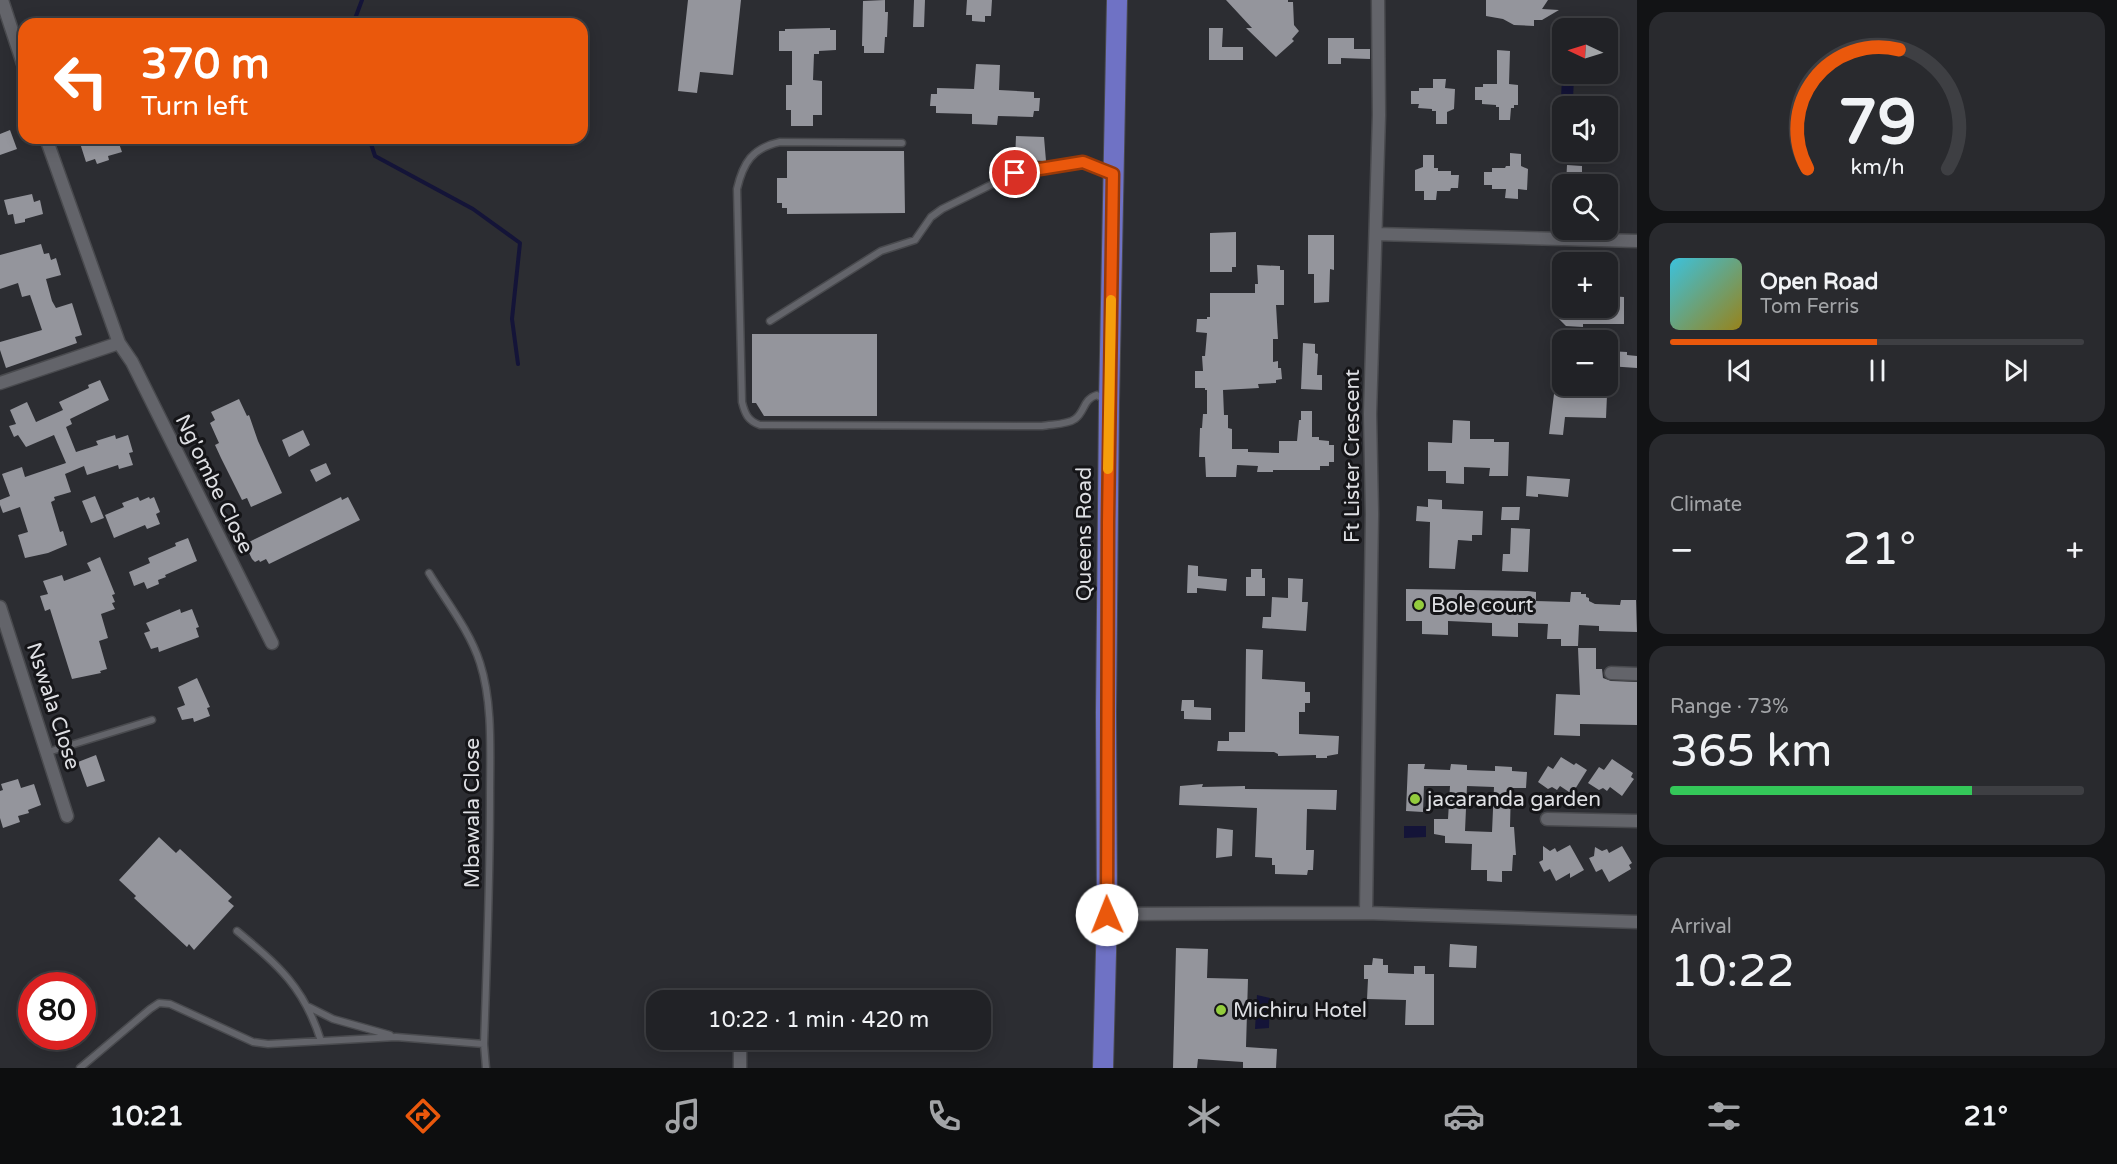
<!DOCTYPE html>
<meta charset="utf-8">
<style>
:root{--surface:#212226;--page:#292a2e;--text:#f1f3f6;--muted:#a2a4a7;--line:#3e3f43;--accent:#ea580c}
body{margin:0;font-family:"Varela Round",sans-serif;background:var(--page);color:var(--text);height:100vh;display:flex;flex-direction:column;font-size:22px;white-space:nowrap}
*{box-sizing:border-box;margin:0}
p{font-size:20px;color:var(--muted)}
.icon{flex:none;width:33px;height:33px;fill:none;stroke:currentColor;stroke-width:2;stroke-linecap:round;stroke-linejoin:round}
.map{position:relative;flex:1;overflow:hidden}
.details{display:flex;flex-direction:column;gap:12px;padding:12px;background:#121315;width:480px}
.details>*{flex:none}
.guide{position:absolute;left:18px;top:18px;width:570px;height:126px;border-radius:18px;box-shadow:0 3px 15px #0003,0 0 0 2px var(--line);background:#ea580c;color:#fff;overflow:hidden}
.needle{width:39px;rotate:274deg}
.tools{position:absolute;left:1552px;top:18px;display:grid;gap:12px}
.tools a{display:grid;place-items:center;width:66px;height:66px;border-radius:12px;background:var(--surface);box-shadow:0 3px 15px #0003,0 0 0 2px var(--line);font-size:30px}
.speed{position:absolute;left:18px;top:972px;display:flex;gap:12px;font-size:30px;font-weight:700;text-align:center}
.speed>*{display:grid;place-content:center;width:78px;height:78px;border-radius:50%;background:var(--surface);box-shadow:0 3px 15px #0003,0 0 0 2px var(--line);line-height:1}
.speed .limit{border:9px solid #d22;background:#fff;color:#111}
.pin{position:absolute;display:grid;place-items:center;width:51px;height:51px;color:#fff;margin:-26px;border:3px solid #fff;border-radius:50%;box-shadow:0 2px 6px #0007}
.me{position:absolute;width:66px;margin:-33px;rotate:359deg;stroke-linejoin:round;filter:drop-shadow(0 0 4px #0008)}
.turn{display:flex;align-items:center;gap:21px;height:126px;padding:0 24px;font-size:27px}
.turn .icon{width:78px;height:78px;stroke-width:2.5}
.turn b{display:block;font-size:42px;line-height:51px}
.big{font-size:45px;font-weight:600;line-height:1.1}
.details .tile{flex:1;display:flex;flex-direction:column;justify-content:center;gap:9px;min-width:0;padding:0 21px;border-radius:18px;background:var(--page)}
.details .dial{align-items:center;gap:0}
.dial svg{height:156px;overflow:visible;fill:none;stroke:var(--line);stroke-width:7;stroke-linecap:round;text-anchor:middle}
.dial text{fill:var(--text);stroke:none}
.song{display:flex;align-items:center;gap:18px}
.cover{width:72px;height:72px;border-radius:9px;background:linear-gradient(135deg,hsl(190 70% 55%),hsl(50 70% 35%))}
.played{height:6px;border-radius:3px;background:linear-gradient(90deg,var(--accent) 50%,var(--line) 50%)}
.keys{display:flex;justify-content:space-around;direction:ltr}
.heat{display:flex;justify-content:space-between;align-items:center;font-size:33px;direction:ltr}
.charge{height:9px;border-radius:4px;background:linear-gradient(90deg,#34c759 73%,var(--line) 0)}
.trip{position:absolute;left:646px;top:990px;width:345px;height:60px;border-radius:18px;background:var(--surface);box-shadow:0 3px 15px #0003,0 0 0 2px var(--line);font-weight:600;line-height:60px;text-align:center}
.menu{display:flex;height:96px;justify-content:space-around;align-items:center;background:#0d0e0f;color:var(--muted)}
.menu .icon{width:42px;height:42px}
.menu .active{color:var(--accent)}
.menu b{font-size:27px;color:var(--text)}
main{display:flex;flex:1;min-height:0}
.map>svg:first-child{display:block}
.water{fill:#141438}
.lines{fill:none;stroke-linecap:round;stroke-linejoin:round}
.stream{stroke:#141438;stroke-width:4}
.building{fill:#94959c;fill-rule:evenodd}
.service-casing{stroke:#494a4e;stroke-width:9}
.minor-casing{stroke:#494a4e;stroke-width:15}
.trunk-casing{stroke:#494a4e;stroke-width:22}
.service{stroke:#63646a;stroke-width:6}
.minor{stroke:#63646a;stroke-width:12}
.trunk{stroke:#6f72c5;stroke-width:20}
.route-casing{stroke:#983908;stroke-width:15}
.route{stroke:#ea580c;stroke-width:10}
.slow{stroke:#f59e0b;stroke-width:10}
.poi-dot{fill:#93cc3d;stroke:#151518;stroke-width:2}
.labels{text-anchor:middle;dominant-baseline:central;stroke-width:6;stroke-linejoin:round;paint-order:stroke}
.street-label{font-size:21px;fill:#dedfe3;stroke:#151518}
.poi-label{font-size:21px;fill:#dedfe3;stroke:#151518;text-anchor:start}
</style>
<main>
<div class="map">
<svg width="1637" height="1068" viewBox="0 0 1637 1068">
<rect width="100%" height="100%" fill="#2c2d32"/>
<path class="water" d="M1562 78H1574L1573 99 1561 98Z
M1404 826H1426V837L1404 838Z
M1257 995 1270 998 1269 1028 1255 1029Z"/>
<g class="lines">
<path class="stream" d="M353 24 362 0
M369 138 375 156 473 209 520 243 512 319 518 364"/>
</g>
<path class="building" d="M688 0H741L733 75 700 72 697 93 678 91Z
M885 0V12H888L887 37H885L884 53H864V46H862L863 1Z
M914 0H925L924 27H913Z
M967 0H992L991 16H985V22L972 21V15H966Z
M1226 0H1288V2H1293L1294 25 1299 31 1292 39 1294 41 1276 57 1246 28H1252Z
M1486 0H1548L1542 9 1559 10 1542 20H1534V26L1514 25 1503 19 1486 16Z
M830 28V30H836V50L819 51V54H814L813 80 822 81V115H813V126H791V110H786V85H792V51H779V31H785V29Z
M1209 28H1223L1222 47H1243V60H1209Z
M1328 38H1354V49H1370V59L1341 58V64H1328Z
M1497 50 1510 51 1509 84 1518 85V105H1514V108H1511L1510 120H1499V107H1496V105L1482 104V100H1475V87H1483V84H1497Z
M976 64 1000 65 999 90 1034 92V98H1040L1039 111H1034L1033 117 998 116 997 125 972 124V114L936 113V106H930L931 94H937V88L974 89Z
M1433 79H1446L1445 88 1455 89 1454 109 1447 112V124H1436V111H1432V109L1418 108 1419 104H1411V91H1419V88H1433Z
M10 130 17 149 0 155V134Z
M1016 136 1044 137 1046 161 1015 160Z
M85 138H117L122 152 108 156 109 160 97 164 95 159 86 162 79 140Z
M787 151H904L905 213 787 214V208H782V203H777V178H787Z
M1510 153 1521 154V166L1528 169 1527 190 1518 189V199L1505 198 1506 189H1492V185H1484V172H1492V168H1505L1506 166H1510Z
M1423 155H1434V168H1438V171H1451V175H1459L1458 188H1451L1450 191H1437L1436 200H1424V191H1415V170L1423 167Z
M1567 165 1582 166V173H1593V184H1566Z
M32 194 34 202 40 200 43 214 25 219V222L15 224 13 214 8 215 4 200Z
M1236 232V267H1232V272H1210V233Z
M1308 235H1334V270L1330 269 1329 302 1314 303V274H1308Z
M41 244 44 254 49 253 51 260 56 258 61 275 46 279 52 301 56 308 72 303 82 335 75 337 77 343 6 368 0 350V342L42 330 30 295 22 297 18 283 0 289V255Z
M1257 265 1280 266V270H1284V305H1276L1278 339H1273V362L1278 361V368H1281L1282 379 1276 380V383L1258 384 1259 388 1223 390 1224 415H1228V428L1232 429V449H1248V452L1279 453V441H1297L1299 420H1301V411H1312V437H1319V440L1329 441V445H1334V462H1329V466H1320V470H1273V472H1257L1258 466 1237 465 1236 477H1206L1205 457H1199L1200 428H1202L1203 414H1207V390H1205V388H1195V371H1203L1202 356H1205L1207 333 1196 332 1197 319H1207V317H1210V293H1255V284H1258Z
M1608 296 1624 297V324H1583V327L1566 326 1557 317V308H1608Z
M752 334H877V416H764L756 403H752Z
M1303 343 1315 344V353L1318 354 1317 375H1322V390L1301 389Z
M1608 351 1627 352V355L1637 356V368L1608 366Z
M100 380 109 400 70 419 72 424 66 427 76 452 98 445 96 441 115 435 116 439 128 435 133 452 129 453 133 465 119 469 118 465 87 475 84 466 65 474 71 492 54 497 55 500 51 502 60 532 63 531 67 545 48 553 25 558 18 535 28 532 20 507 3 513 0 505V500L10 496 2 474 22 467 25 477 66 463 54 435 26 447 18 435 14 437 9 426 16 424 10 410 27 402 36 422 63 410 59 402 89 388 88 385Z
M1555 386H1585L1584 395H1607L1606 418 1565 417 1563 435 1549 434Z
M239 399 247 416 249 415 258 441 282 493 251 507 247 498 242 500 221 458 215 445 219 443 210 423 215 420 211 412Z
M1453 420 1470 421V439H1494V442H1509L1508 476H1489L1490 468 1464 467V484L1446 483V471H1428V442L1452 443Z
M303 430 310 445 289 457 282 440Z
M326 463 331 474 316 482 310 470Z
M1527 476 1570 479 1568 497 1538 494V497L1526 496Z
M95 496 104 518 91 523 82 501Z
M138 497 140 501 149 497 150 499 154 497 160 512 156 514 160 524 147 529 145 525 114 538 105 515 124 507 122 503Z
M341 497 342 500 348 497 360 520 269 564 266 559 260 562 259 560 255 562 252 559 246 547 250 545 249 542Z
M1428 499 1442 500V509L1483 511 1482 535H1472V541L1458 540 1455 569 1429 568 1430 522 1416 521 1417 506 1428 507Z
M1502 507H1520L1519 520H1501Z
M1511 528 1530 529 1528 572 1502 571 1503 554H1510Z
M188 538 197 561 165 575 166 577 158 580 159 584 147 589 144 582 134 586 129 572 150 563 148 558 176 546 175 543Z
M100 557 115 594 112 595 115 602 112 603 115 609 101 614 108 638 99 641 107 669 100 671 101 673 72 679 50 609 45 611 40 596 48 594 43 581 62 575 64 581 91 571 87 563Z
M1188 565 1198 566V576L1227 579 1226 591 1197 588V593H1187Z
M1251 569H1262V578H1265V596H1246V577H1251Z
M1288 578 1303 579 1302 602H1308L1306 631 1262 628 1263 617H1271L1272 597 1288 598Z
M1406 589 1528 591 1536 592V601L1570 602 1571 592H1581V594H1586V597L1589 598V601L1595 604 1620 605 1621 600H1636L1637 632 1599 631V626L1579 625 1578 646H1561V639H1547L1548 624 1518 623V637L1492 636V623L1448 621V635L1422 634V621H1406Z
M180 609 181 613 192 609 199 627 196 628 199 637 159 652 158 647 151 649 144 633 150 631 146 623Z
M1578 648H1596V669H1602L1603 678 1611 681 1637 682V725L1580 724V736L1554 735 1556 694 1580 695Z
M1246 649 1263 650 1262 679 1305 682V692H1310V703H1305V712H1299V734L1339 736 1338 754 1327 756V758H1316V755L1278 756V754L1274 752 1217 751 1218 741H1229V732H1245Z
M197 678 210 707 207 708 210 716 194 722 193 718 182 720 177 708 185 705 178 687Z
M1182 700H1194V707L1211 708V720L1184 719V711H1181Z
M96 755 105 781 87 787 78 762Z
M1561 757 1574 765 1576 763 1587 770 1572 794 1560 786 1557 790 1552 787 1548 789 1538 782 1548 766 1553 769Z
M1612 759 1633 773 1631 777 1634 779 1622 796 1610 787 1607 791 1603 788 1599 790 1588 783 1599 767 1604 770Z
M1408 764H1425L1424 769 1450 770 1451 764 1467 765V770L1495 771V766L1512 767V771L1527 772 1526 788H1511L1510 827H1514L1516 855H1513L1512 871H1502V882L1487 881V870H1471L1472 844 1445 843V836L1434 834V819H1448L1450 786H1424L1423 812 1406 811ZM1467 786 1494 787 1492 832 1465 831Z
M18 779 21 788 34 784 41 805 28 810 29 813 18 816 20 822 3 828 0 818V791L3 790 1 784Z
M1203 784 1202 787 1245 786V789L1337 790 1336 810 1307 809 1306 850H1314L1313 870H1308L1307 875 1275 874V865H1272V858L1255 857 1257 808 1179 805 1180 786Z
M1217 828 1233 830 1232 856 1216 858Z
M159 837 176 853 180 849 232 897 228 901 234 906 194 950 189 944 187 947 134 898 136 896 119 880Z
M1570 845 1584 870 1570 878V873L1556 881 1550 869 1544 872 1539 862 1543 860V846L1550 851 1555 848 1557 852Z
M1622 846 1632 863 1629 865 1631 869 1609 882 1602 869 1596 872 1589 858 1594 856 1595 847 1602 851 1607 849 1609 853Z
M1450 944 1477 946 1476 968 1449 967Z
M1176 948 1208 949 1207 978 1248 979 1246 1047 1277 1049 1276 1068H1243V1062L1198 1059 1197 1068H1173Z
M1373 958 1383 959V965H1388V973L1414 974V966H1425V974H1434V1025H1405L1406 1000 1367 999 1368 979H1364V965H1372Z"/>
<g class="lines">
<defs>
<path id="service" d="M902 143 780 142C752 148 743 163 737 189L742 402C745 414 748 421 760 425L1042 426C1051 424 1067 425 1075 419 1085 412 1083 399 1097 395L1106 401
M770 321 881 251 915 240 931 217 942 209 1015 173 1083 162 1112 173
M429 573C446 601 470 631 480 663 493 703 490 753 490 795 490 878 487 961 484 1044L486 1068
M48 752 152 720
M237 931C279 966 304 987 321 1041
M309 1007 333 1019 390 1035
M80 1068 150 1009 159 1003 170 1004 253 1042 268 1044 396 1037 484 1044"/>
<path id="minor" d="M2 0 24 67
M1376 234 1637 241
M119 343 132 362 272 643
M0 383 119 343 46 138
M0 607 67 816
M1611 673 1637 674
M1547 819 1637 821
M1366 913 1372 514 1370 414 1379 115 1378 0
M1107 914 1366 913 1637 922
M740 998V1000
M740 1040V1068"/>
<path id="trunk" d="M1103 1068 1107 914 1106 712 1109 404 1117 0"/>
</defs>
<use href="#service" class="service-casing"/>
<use href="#minor" class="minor-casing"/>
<use href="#trunk" class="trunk-casing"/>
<use href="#service" class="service"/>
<use href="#minor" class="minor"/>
<use href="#trunk" class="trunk"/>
</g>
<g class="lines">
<defs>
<path id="route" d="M1015 173 1083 162 1113 174 1108 522 1107 915"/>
</defs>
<use href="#route" class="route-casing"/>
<use href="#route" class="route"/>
<path class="slow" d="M1108 469 1111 300"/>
</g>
<g class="poi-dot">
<circle cx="1419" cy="605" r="6"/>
<circle cx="1415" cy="799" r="6"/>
<circle cx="1221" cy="1010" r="6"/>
</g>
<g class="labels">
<g class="street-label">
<text transform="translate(1352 456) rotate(-90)">Ft Lister Crescent</text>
<text transform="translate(214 484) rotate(64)">Ng'ombe Close</text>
<text transform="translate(1084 534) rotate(-90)">Queens Road</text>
<text transform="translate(53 706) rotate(72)">Nswala Close</text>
<text transform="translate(472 813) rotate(-90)">Mbawala Close</text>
</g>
<g class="poi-label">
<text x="1431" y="605">Bole court</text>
<text x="1427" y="799">jacaranda garden</text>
<text x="1233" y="1010">Michiru Hotel</text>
</g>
</g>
</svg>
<div class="tools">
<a><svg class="needle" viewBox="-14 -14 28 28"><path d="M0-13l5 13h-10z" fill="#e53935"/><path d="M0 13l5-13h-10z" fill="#a2a4a7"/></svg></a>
<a><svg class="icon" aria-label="sound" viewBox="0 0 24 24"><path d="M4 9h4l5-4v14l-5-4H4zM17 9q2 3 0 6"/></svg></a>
<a><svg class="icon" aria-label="search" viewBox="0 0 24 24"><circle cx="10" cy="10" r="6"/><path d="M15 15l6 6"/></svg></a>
<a>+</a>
<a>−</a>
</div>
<div class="speed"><div class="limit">80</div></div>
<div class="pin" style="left:1015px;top:173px;background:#d93025"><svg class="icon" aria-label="arrive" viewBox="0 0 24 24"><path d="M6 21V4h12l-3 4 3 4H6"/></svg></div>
<svg class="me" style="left:1107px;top:915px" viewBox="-20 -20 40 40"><circle r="19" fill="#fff"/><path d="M0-13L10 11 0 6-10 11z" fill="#ea580c"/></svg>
<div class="trip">10:22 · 1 min · 420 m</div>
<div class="guide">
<div class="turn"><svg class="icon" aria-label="left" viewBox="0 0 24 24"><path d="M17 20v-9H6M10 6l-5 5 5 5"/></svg><div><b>370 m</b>Turn left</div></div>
</div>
</div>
<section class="details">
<div class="tile dial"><svg viewBox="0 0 100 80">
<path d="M14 69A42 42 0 1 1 86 69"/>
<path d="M14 69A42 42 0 0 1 61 8" stroke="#ea580c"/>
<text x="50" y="56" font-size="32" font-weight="700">79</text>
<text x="50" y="72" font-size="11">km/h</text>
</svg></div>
<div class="tile">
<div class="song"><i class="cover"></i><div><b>Open Road</b><p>Tom Ferris</p></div></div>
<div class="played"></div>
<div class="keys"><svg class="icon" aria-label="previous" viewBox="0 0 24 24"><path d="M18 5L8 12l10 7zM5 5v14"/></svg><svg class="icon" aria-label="pause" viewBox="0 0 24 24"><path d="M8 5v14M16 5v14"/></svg><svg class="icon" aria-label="next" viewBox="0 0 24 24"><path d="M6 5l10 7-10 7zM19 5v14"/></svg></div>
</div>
<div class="tile"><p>Climate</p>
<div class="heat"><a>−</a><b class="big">21°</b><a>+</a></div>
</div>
<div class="tile"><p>Range · 73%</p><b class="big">365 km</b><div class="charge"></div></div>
<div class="tile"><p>Arrival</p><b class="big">10:22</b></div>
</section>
</main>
<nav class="menu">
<b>10:21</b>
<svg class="icon active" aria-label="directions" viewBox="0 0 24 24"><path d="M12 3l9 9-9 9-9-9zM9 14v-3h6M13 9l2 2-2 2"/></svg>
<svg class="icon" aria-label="music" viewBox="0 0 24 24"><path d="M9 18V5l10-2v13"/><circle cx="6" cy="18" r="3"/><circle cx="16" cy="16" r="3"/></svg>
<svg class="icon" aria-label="phone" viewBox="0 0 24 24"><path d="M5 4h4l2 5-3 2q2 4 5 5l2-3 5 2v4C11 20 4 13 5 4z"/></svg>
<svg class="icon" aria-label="climate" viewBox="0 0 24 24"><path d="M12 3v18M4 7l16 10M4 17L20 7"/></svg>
<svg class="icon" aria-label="car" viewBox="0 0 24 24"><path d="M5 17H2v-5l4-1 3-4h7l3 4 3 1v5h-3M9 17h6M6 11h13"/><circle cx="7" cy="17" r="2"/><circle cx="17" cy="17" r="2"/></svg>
<svg class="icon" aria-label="filters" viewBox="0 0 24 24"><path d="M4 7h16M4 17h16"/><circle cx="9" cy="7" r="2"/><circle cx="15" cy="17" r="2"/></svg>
<b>21°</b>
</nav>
